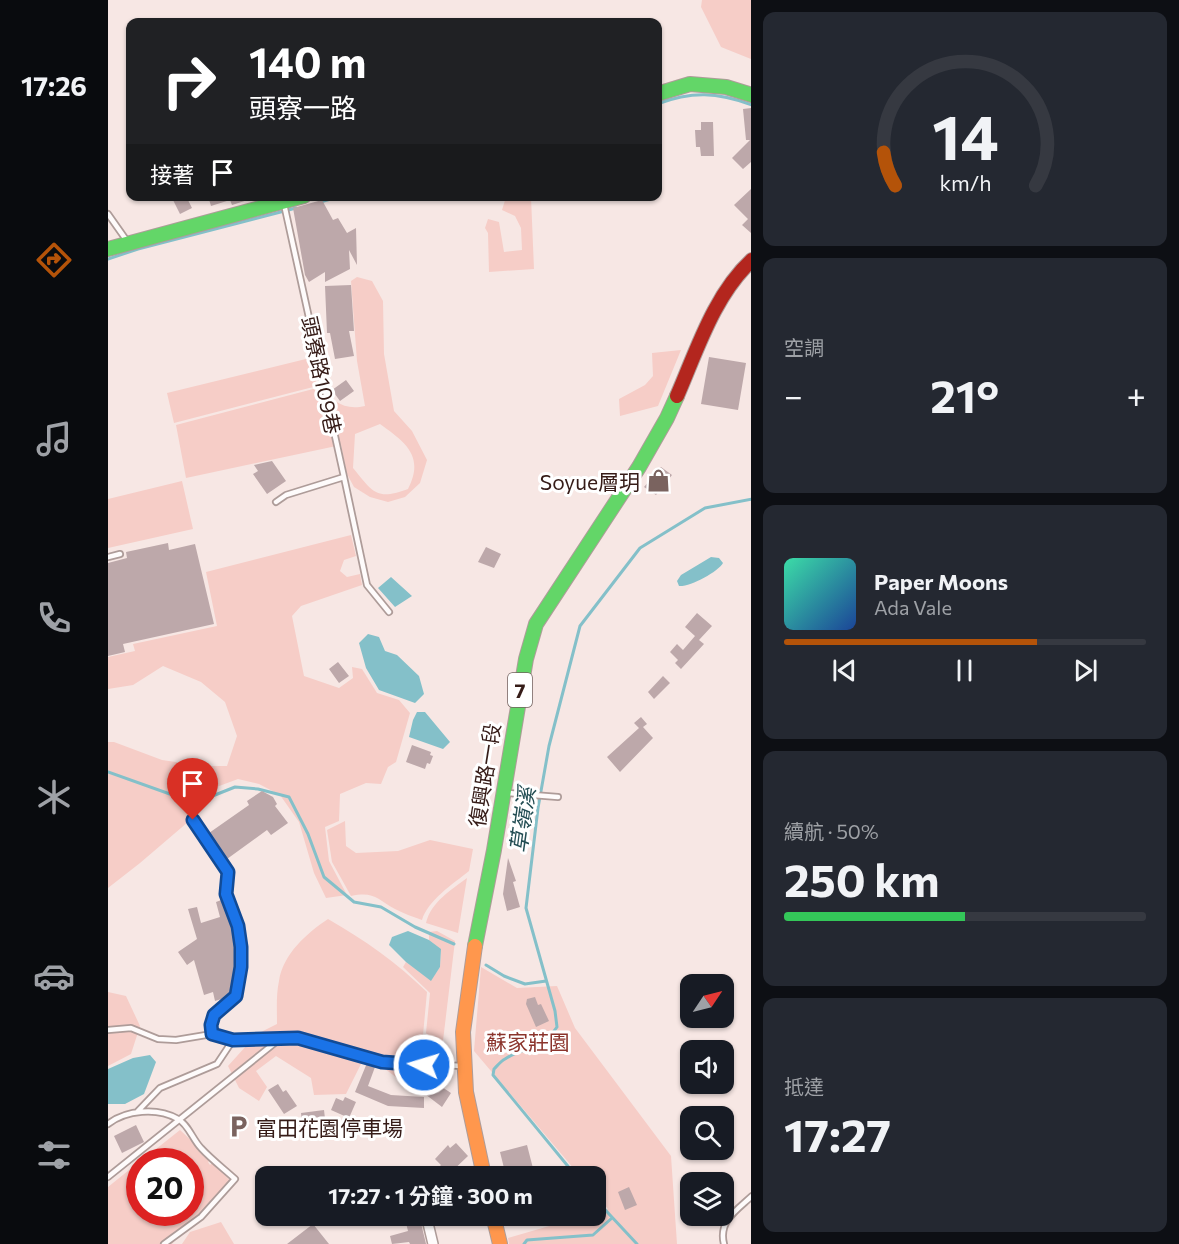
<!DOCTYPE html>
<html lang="zh-TW">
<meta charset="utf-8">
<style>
:root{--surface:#171b24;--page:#242831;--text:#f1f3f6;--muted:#9ea1a6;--line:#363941;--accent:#b45309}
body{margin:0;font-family:Commissioner,"Noto Sans TC",sans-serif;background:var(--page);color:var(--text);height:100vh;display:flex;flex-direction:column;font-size:22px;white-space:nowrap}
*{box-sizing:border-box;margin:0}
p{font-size:20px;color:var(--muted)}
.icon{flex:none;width:33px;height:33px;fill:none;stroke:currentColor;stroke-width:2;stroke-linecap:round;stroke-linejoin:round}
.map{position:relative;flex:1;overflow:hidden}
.sheet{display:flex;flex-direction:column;gap:12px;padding:12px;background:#0d0f14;width:428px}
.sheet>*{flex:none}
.guide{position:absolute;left:18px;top:18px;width:536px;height:183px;border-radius:12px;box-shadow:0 2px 4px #0004;background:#202124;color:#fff;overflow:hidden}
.needle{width:39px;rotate:55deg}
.fabs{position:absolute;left:572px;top:974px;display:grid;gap:12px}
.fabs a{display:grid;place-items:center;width:54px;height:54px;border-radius:12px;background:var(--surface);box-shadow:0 2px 4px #0004;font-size:30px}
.speed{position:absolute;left:18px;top:1148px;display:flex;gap:12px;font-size:30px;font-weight:700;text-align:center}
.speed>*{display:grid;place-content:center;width:78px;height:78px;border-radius:50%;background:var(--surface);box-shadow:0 2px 4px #0004;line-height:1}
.speed .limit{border:9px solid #d22;background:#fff;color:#111}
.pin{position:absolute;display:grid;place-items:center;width:51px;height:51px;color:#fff;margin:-62px -26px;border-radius:50% 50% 50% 0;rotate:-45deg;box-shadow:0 0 6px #0007}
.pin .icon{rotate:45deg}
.me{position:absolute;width:66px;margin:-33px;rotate:275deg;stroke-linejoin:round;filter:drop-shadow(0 0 4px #0008)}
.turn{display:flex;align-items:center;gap:21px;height:126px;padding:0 24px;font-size:27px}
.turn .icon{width:78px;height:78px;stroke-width:2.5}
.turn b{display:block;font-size:42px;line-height:51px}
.then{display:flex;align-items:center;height:57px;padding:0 24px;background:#0003;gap:12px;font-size:22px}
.big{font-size:45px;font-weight:700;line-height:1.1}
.sheet .tile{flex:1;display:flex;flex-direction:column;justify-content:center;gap:9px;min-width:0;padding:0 21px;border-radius:12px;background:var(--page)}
.sheet .dial{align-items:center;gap:0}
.dial svg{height:156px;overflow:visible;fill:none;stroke:var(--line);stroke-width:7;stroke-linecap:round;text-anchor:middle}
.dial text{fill:var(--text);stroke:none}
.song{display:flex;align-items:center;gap:18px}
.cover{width:72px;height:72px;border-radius:9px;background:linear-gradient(135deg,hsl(160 70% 55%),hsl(220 70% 35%))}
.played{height:6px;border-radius:3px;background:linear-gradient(90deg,var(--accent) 70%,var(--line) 70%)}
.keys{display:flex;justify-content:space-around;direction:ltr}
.heat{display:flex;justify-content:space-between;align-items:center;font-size:33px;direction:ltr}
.charge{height:9px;border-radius:4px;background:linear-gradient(90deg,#34c759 50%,var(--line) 0)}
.trip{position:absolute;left:147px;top:1166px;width:351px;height:60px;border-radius:12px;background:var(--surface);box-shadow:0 2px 4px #0004;font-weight:700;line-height:60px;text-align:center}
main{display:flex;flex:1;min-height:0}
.dock{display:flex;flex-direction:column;width:108px;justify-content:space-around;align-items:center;background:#090b0e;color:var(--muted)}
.dock .icon{width:42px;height:42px}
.dock .selected{color:var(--accent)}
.dock b{font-size:27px;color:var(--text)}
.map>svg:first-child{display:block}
.green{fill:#f6cdc7;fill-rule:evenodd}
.water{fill:#84c0c9}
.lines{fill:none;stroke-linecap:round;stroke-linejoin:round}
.stream{stroke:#84c0c9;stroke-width:3}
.building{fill:#bda8aa}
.lane-casing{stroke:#ae9c99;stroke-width:8}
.street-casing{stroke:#ae9c99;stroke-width:12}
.fast-casing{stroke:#ae9c99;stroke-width:16}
.slow-casing{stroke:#ae9c99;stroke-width:16}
.jam-casing{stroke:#ae9c99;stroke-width:16}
.lane{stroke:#fefbfb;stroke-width:4.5}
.street{stroke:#fefbfb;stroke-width:9}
.fast{stroke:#63d668;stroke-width:14}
.slow{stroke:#ff974d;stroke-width:14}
.jam{stroke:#b3261e;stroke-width:14}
.route-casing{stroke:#114b97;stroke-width:15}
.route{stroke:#1a73e8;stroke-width:10}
.labels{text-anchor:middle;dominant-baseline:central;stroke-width:6;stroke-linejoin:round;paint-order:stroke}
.shield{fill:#fff;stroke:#72605d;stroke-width:1.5}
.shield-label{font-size:20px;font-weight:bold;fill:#361c18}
.street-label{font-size:21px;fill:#361c18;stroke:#fff}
.poi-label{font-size:21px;fill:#361c18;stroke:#fff;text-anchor:end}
.park-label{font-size:21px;fill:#8b342c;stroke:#fff}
.water-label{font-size:22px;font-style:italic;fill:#234d53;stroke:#fff}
</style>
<main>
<nav class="dock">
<b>17:26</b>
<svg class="icon selected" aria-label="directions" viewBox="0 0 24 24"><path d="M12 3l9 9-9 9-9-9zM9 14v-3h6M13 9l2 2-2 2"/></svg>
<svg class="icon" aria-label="music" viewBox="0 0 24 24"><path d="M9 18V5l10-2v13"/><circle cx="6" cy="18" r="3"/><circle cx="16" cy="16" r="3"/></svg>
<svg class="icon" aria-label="phone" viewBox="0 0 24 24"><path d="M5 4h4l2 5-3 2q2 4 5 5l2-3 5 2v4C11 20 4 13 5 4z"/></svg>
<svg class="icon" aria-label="climate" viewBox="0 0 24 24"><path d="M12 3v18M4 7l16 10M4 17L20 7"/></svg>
<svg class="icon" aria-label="car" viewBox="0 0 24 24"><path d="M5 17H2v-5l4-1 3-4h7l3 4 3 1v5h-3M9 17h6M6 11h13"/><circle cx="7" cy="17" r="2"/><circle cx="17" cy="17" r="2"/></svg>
<svg class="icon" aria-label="filters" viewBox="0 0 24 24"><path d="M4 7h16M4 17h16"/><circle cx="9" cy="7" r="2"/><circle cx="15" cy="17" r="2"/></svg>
</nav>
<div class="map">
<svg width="644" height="1244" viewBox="0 0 644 1244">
<rect width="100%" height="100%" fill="#f7e7e4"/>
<path class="green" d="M594 0H643V59L613 47 593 7Z
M398 197H423L426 269 381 272 380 233 377 228 380 219 391 222 396 252 414 250 413 228 407 216 394 210Z
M249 277 264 281 275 301 276 354 286 411 304 431 319 460 312 483 297 497 280 502 262 497 246 487 239 474 233 445 78 478 68 425 209 388C226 400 235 411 257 406L249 361 243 281ZM272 424C297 442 317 456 300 489 268 501 265 492 245 468L247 434Z
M573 350 550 406 512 416 511 399 537 385 545 376 544 353Z
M202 358 209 386 66 423 59 393Z
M74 481 85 529 0 548V499Z
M243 535 248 556 236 560 232 571 239 577 252 574 254 585 193 606 184 616 196 676 231 688 245 678 244 667 254 669 269 693 291 700 302 713 288 762 280 767 273 784 258 783 232 794 231 821 217 827 221 861 239 895 218 898 206 873 191 822 172 795 151 784 130 779 79 798 80 822 32 863 0 888V742H6L54 760 95 766H119L129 736 117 702 93 682 55 666 25 685 0 689V657L27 651 25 644 109 626 98 572Z
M237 821 238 846 248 853 290 851 322 840 365 849 361 871C345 884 320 900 314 920 305 917 295 913 287 909 269 899 266 891 243 896L224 862 219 830Z
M359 878 350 933 318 923C323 902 343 890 359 878Z
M220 919C258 941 288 962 319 992L315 1035 334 1053 336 1082 323 1076 315 1088 300 1086 273 1066 255 1060 238 1094 206 1095 203 1078 168 1056 148 1071 159 1087 151 1101 131 1088 120 1066 149 1034 169 1024C169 1010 168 995 171 981 175 954 199 933 220 919Z
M329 931 347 941 334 1049 318 1033 322 993 295 967 298 962 323 980 332 967 333 950 321 940V932Z
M373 967 409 988 449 986 467 1028 563 1156 569 1244H401L400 1238 479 1215H488V1213L500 1209 488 1194V1176H472L366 1051Z
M0 992 18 996 32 1026 23 1054 0 1066Z
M72 1130 103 1159 100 1162 102 1165 105 1162 125 1184 86 1218 64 1244H0V1187L31 1162 32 1212H82V1161H33Z
M113 1222 126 1244H74L82 1232Z"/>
<path class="water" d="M603 557 611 558 615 563C610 572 582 587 571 586L569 581 573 575Z
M283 577 304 596 287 607 270 588Z
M260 634 271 637 277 651 289 655 311 676 316 694 307 703 271 690 258 668 251 643Z
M309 712H317L342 742 335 749 301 737 305 720Z
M300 931 321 940 333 949 332 967 323 981 298 962 281 945 284 937Z
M42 1055 48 1062 36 1094 17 1104H0V1069L25 1058Z"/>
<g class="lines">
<path class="stream" d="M549 104C584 91 609 92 644 105
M212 202 234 196
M0 259 30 249 188 208
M0 772 87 803 127 787 150 789 181 797 200 834 216 877 246 902 273 907 307 927 346 944
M378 965 396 976 417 984 438 981
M468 1176 385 1075 386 1069C389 1066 393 1061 397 1059 418 1045 432 1052 449 1027L447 1011 418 908 430 808 441 746 472 626 532 548 597 508 644 499
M488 1200 529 1244
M416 1244 419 1240 485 1235 504 1218"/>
</g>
<path class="building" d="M644 108V161L635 169 624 158 642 140H638L635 109Z
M593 122H605L606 156H593L592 147H588L587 130H593Z
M644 188V234L634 225 640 219 626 205Z
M63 196H78L84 208 72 214Z
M100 196H145L146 198 124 205 122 200 103 206Z
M214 200 225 220 230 218 239 233 248 228 249 265 241 250 242 269 217 282V272L201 282 197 275 185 208Z
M243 285 246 331H241L246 356 227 359 222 333H219L217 286Z
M601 357 638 363 630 410 593 404Z
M238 380 246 391 232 401 224 390Z
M164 461 178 481 159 494 145 474 150 471 146 465Z
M553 467 564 475 548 495 536 487Z
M60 543 61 550 87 544 106 624 15 644 17 652 0 656V563L19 558 18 552Z
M378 547 393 554 386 568 370 562Z
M589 613 604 626 591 640 596 644 573 669 567 663 570 660 562 652 569 644 575 650 587 636 577 627Z
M230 662 241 676 231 683 221 669Z
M555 676 562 683 546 699 540 692Z
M533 717 539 724 535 727 545 738 512 772 499 757 531 728 526 723Z
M304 745 323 752 322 755 325 756 322 764 319 763 317 769 298 762Z
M154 791 165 797 169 804 167 806 180 823 163 835 159 830 119 859 101 833 141 805 139 801Z
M400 858 408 881 405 882 412 907 399 911 395 894Z
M116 899 126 927 129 967 124 994 120 997 107 1001 105 992 96 995 86 960 79 965 70 952 89 939 80 909 89 907 93 923 112 917 108 902Z
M427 997 430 1005 433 1004 441 1021 428 1027 418 1004 419 999Z
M259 1063 267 1067 260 1086 283 1095 316 1097V1108L280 1106 247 1092Z
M325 1081 343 1093 334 1107 317 1094Z
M170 1084 175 1092 178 1090 189 1106 176 1114 160 1090Z
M237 1097 248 1102 241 1118 223 1110 228 1098 235 1101Z
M216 1110 218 1127 195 1130 193 1113Z
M28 1125 36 1142 14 1153 6 1136Z
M348 1143 360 1156 339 1176 326 1172 333 1165 327 1159 340 1145 342 1148Z
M419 1145 427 1176H398L392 1152Z
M521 1187 529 1205 517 1210 510 1192Z
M296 1215H311L318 1244H302L301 1242 284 1244 282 1236 300 1231Z
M205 1224 221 1244H179Z"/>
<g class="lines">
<defs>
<path id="lane" d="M0 214 19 241
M236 477 259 585 281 612
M168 502 178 495 236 477 176 204
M0 557 12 554
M399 793 450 797
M85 820 120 872 119 894 130 926 133 947V967L128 996 107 1015 103 1025 104 1034 125 1040 190 1038 275 1062 354 1066
M0 1030 23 1028 50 1039 68 1040 104 1034
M29 1112 52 1088 109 1064 125 1040
M0 1124C18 1110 49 1107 70 1119 80 1124 85 1140 93 1148 103 1159 116 1169 127 1179L93 1217 56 1244
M0 1177 173 1038
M616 1244C610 1221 629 1210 644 1196"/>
<path id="street" d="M318 1215 325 1244"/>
<path id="fast" d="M549 94 582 84 618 87 644 95
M0 249 196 196
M367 946 386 850 418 659 428 624 531 467 559 418 569 396"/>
<path id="slow" d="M367 946 355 1032 358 1092 376 1176
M385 1215 392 1244"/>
<path id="jam" d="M569 396C589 350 606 295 644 260"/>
</defs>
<use href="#lane" class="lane-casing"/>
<use href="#street" class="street-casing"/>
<use href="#fast" class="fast-casing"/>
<use href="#slow" class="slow-casing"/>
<use href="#jam" class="jam-casing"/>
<use href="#lane" class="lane"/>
<use href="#street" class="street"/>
<use href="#fast" class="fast"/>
<use href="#slow" class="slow"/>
<use href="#jam" class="jam"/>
</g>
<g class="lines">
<defs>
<path id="route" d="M85 820 120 872 118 894 130 926 133 947V967L128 996 106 1015 103 1025 104 1034 125 1040 190 1038 274 1062 316 1065"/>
</defs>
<use href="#route" class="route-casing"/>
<use href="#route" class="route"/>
</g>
<defs>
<symbol id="shop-bare" viewBox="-9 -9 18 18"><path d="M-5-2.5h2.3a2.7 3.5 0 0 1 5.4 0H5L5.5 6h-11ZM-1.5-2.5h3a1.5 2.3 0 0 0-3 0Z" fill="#7a635f" stroke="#fff" stroke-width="2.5" paint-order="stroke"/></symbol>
<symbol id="parking-bare" viewBox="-9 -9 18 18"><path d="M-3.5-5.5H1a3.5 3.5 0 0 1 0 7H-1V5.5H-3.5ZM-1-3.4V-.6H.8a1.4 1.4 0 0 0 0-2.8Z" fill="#7a635f" stroke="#fff" stroke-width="2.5" paint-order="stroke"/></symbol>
</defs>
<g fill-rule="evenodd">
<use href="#shop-bare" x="534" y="464" width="33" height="33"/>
<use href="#parking-bare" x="114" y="1110" width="33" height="33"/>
</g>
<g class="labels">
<rect class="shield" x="400" y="673" width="24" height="34" rx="4.5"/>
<g class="shield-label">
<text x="412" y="690">7</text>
</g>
<g class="street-label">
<text transform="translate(214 375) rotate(78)">頭寮路109巷</text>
<text transform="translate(376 775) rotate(-81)">復興路一段</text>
</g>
<g class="poi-label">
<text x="532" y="481">Soyue層玥</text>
<text x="148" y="1127" text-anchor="start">富田花園停車場</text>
</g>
<g class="park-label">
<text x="420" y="1041">蘇家莊園</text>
</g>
<g class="water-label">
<text transform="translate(414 820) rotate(-82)">草嶺溪</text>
</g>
</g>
</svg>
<div class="fabs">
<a><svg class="needle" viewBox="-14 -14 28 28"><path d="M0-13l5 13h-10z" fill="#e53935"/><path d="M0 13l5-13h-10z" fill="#9ea1a6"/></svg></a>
<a><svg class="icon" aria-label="sound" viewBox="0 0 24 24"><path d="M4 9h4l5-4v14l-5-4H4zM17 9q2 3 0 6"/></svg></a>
<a><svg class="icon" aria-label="search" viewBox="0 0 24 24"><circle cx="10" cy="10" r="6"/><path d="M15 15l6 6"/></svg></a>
<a><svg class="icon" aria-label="layers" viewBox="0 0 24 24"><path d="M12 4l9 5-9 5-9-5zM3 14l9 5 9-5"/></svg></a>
</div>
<div class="speed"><div class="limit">20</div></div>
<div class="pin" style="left:85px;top:820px;background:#d93025"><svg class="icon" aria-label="arrive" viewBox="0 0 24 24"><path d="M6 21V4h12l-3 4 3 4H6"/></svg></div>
<svg class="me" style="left:316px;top:1065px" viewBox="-20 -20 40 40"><circle r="17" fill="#1a73e8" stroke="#fff" stroke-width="3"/><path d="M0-11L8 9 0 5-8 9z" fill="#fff"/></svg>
<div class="trip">17:27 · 1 分鐘 · 300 m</div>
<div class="guide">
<div class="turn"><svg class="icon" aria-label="right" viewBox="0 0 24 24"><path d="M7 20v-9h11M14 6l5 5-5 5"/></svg><div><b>140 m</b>頭寮一路</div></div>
<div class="then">接著<svg class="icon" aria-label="arrive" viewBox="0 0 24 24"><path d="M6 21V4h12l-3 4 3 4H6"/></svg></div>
</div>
</div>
<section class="sheet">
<div class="tile dial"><svg viewBox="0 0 100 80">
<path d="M14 69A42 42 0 1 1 86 69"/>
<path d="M14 69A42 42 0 0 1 8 52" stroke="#b45309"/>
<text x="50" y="56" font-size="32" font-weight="700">14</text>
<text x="50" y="72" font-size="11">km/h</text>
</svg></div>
<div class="tile"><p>空調</p>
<div class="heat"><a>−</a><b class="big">21°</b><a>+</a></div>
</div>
<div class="tile">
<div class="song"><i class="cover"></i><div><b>Paper Moons</b><p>Ada Vale</p></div></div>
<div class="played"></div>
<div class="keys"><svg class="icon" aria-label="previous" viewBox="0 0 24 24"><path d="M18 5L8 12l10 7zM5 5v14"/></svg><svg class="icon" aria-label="pause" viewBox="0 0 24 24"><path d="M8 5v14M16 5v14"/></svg><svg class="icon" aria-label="next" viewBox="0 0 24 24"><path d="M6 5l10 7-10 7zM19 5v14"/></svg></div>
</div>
<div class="tile"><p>續航 · 50%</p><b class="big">250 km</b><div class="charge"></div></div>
<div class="tile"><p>抵達</p><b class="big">17:27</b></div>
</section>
</main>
